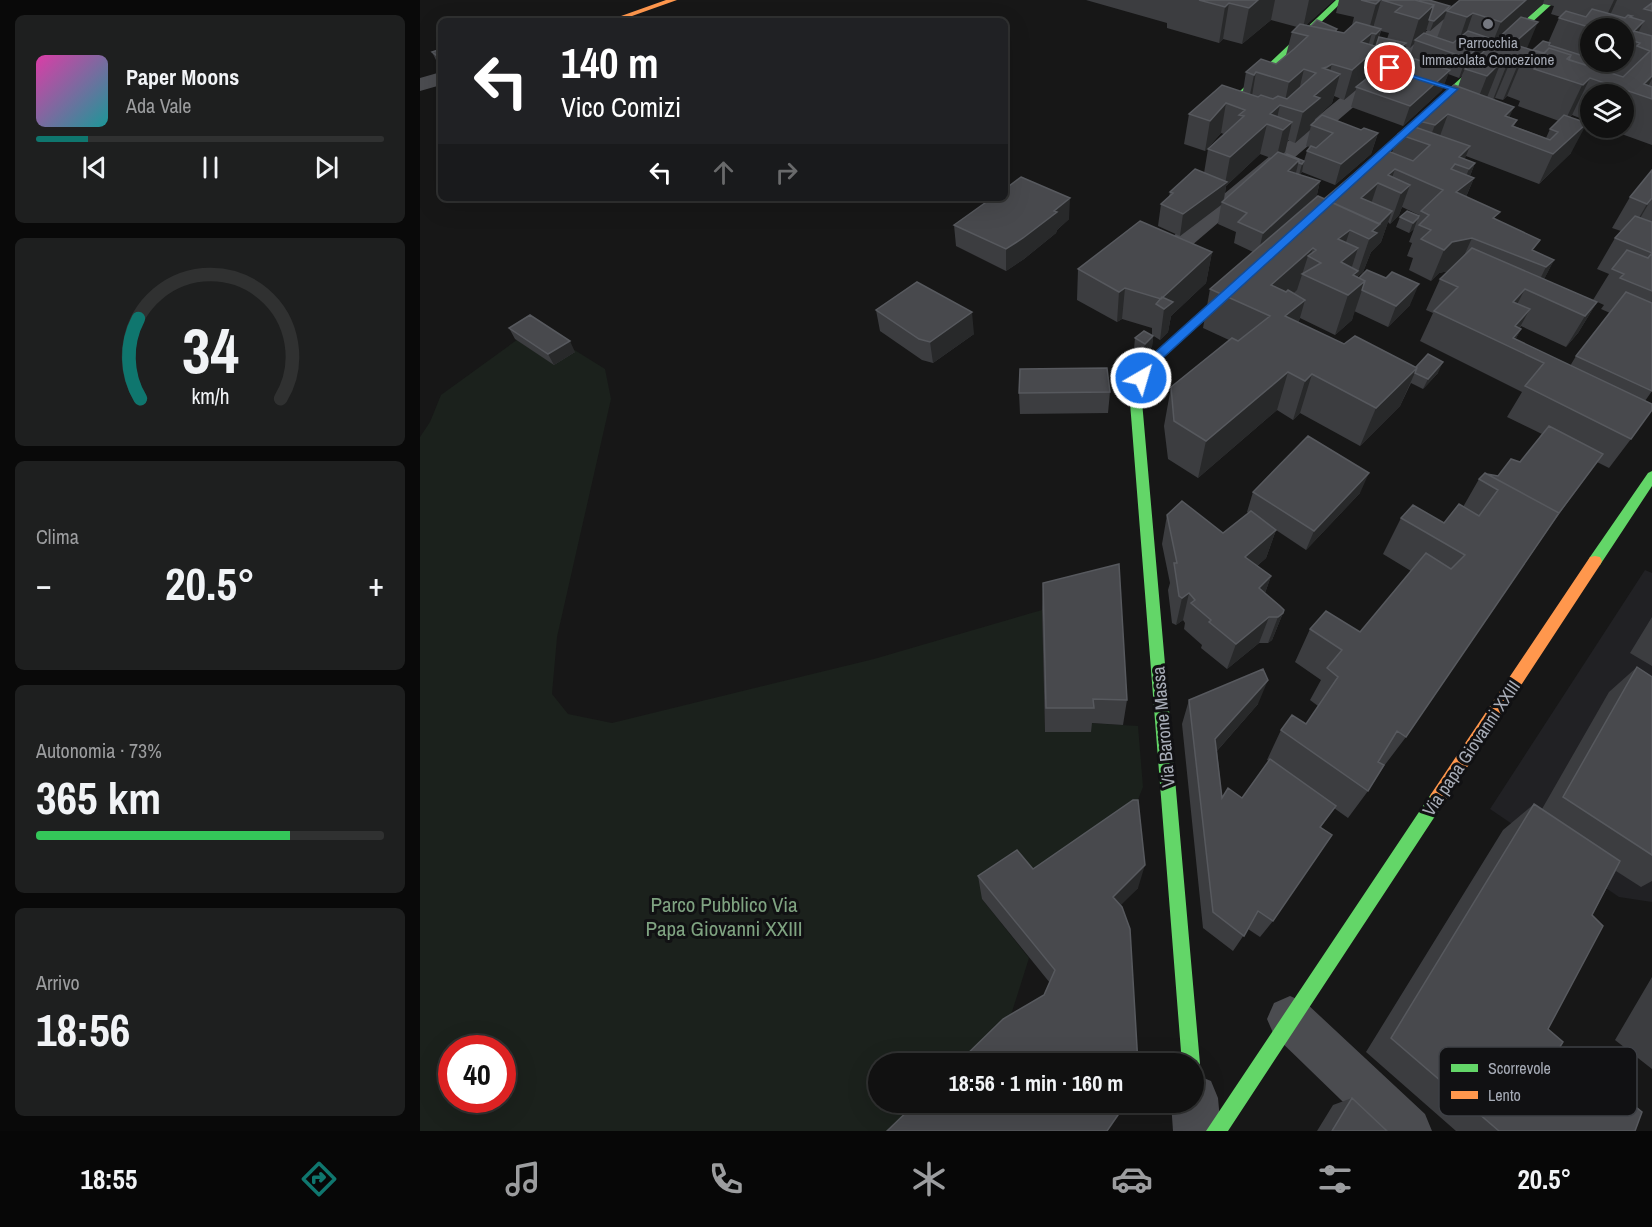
<!DOCTYPE html>
<html lang="it">
<meta charset="utf-8">
<style>
:root{--surface:#111;--page:#1e1f1f;--text:#f1f3f6;--muted:#9c9d9f;--line:#303131;--accent:#0f766e}
body{margin:0;font-family:"Archivo Narrow",sans-serif;background:var(--page);color:var(--text);height:100vh;display:flex;flex-direction:column;font-size:22px;white-space:nowrap}
*{box-sizing:border-box;margin:0}
p{font-size:20px;color:var(--muted)}
.icon{flex:none;width:33px;height:33px;fill:none;stroke:currentColor;stroke-width:2;stroke-linecap:round;stroke-linejoin:round}
.map{position:relative;flex:1;overflow:hidden}
.panel{display:flex;flex-direction:column;gap:15px;padding:15px;background:#090909;width:420px}
.panel>*{flex:none}
.hud{position:absolute;left:18px;top:18px;width:570px;height:183px;border-radius:9px;box-shadow:0 6px 24px #0002,0 0 0 2px var(--line);background:#202124;color:#fff;overflow:hidden}
.tools{position:absolute;left:1160px;top:18px;display:grid;gap:12px}
.tools a{display:grid;place-items:center;width:54px;height:54px;border-radius:50%;background:var(--surface);box-shadow:0 6px 24px #0002,0 0 0 2px var(--line);font-size:30px}
.speed{position:absolute;left:18px;top:1035px;display:flex;gap:12px;font-size:30px;font-weight:700;text-align:center}
.speed>*{display:grid;place-content:center;width:78px;height:78px;border-radius:50%;background:var(--surface);box-shadow:0 6px 24px #0002,0 0 0 2px var(--line);line-height:1}
.speed .limit{border:9px solid #d22;background:#fff;color:#111}
.pin{position:absolute;display:grid;place-items:center;width:51px;height:51px;color:#fff;margin:-26px;border:3px solid #fff;border-radius:50%;box-shadow:0 2px 6px #0007}
.me{position:absolute;width:66px;margin:-33px;rotate:38deg;stroke-linejoin:round;filter:drop-shadow(0 0 4px #0008)}
.turn{display:flex;align-items:center;gap:21px;height:126px;padding:0 24px;font-size:27px}
.turn .icon{width:78px;height:78px;stroke-width:2.5}
.turn b{display:block;font-size:42px;line-height:51px}
.lanes{display:flex;align-items:center;height:57px;padding:0 24px;background:#0003;justify-content:center;gap:30px;direction:ltr}
.lanes .off{opacity:.35}
.big{font-size:45px;font-weight:800;line-height:1.1}
.panel .widget{flex:1;display:flex;flex-direction:column;justify-content:center;gap:9px;min-width:0;padding:0 21px;border-radius:9px;background:var(--page)}
.panel .dial{align-items:center;gap:0}
.dial svg{height:156px;overflow:visible;fill:none;stroke:var(--line);stroke-width:7;stroke-linecap:round;text-anchor:middle}
.dial text{fill:var(--text);stroke:none}
.song{display:flex;align-items:center;gap:18px}
.cover{width:72px;height:72px;border-radius:9px;background:linear-gradient(135deg,hsl(320 70% 55%),hsl(180 70% 35%))}
.played{height:6px;border-radius:3px;background:linear-gradient(90deg,var(--accent) 15%,var(--line) 15%)}
.keys{display:flex;justify-content:space-around;direction:ltr}
.heat{display:flex;justify-content:space-between;align-items:center;font-size:33px;direction:ltr}
.charge{height:9px;border-radius:4px;background:linear-gradient(90deg,#34c759 73%,var(--line) 0)}
.trip{position:absolute;left:448px;top:1053px;width:336px;height:60px;border-radius:30px;background:var(--surface);box-shadow:0 6px 24px #0002,0 0 0 2px var(--line);font-weight:800;line-height:60px;text-align:center}
.tabs{display:flex;height:96px;justify-content:space-around;align-items:center;background:#070707;color:var(--muted)}
.tabs .icon{width:42px;height:42px}
.tabs .on{color:var(--accent)}
.tabs b{font-size:27px;color:var(--text)}
main{display:flex;flex:1;min-height:0}
.map>svg:first-child{display:block}
.built{fill:#212124}
.green{fill:#1b211c;fill-rule:evenodd}
.lines{fill:none;stroke-linecap:round;stroke-linejoin:round}
.street{fill:#4b4c50;fill-rule:evenodd}
.fast{fill:#63d668;fill-rule:evenodd}
.slow{fill:#ff974d;fill-rule:evenodd}
.wall{fill:#3c3d40;fill-rule:evenodd}
.shaded-wall{fill:#28292a}
.building{fill:#48494d;stroke:#57595e;stroke-width:1.5}
.route{fill:#1a73e8;stroke:#114b97;stroke-width:1.5}
.poi-dot{fill:#757880;stroke:#111113;stroke-width:2}
.labels{text-anchor:middle;dominant-baseline:central;stroke-width:6;stroke-linejoin:round;paint-order:stroke}
.far-poi-label{font-size:15px;fill:#a8adb8;stroke:#111113}
.street-label{font-size:18px;fill:#a8adb8;stroke:#111113}
.near-park-label{font-size:21px;fill:#7fa381;stroke:#111113}
.key{fill:#111113;stroke:#3e4045;stroke-width:1.5}
.key-label{font-size:16px;fill:#a8adb8}
</style>
<main>
<section class="panel">
<div class="widget">
<div class="song"><i class="cover"></i><div><b>Paper Moons</b><p>Ada Vale</p></div></div>
<div class="played"></div>
<div class="keys"><svg class="icon" aria-label="previous" viewBox="0 0 24 24"><path d="M18 5L8 12l10 7zM5 5v14"/></svg><svg class="icon" aria-label="pause" viewBox="0 0 24 24"><path d="M8 5v14M16 5v14"/></svg><svg class="icon" aria-label="next" viewBox="0 0 24 24"><path d="M6 5l10 7-10 7zM19 5v14"/></svg></div>
</div>
<div class="widget dial"><svg viewBox="0 0 100 80">
<path d="M14 69A42 42 0 1 1 86 69"/>
<path d="M14 69A42 42 0 0 1 13 28" stroke="#0f766e"/>
<text x="50" y="56" font-size="32" font-weight="700">34</text>
<text x="50" y="72" font-size="11">km/h</text>
</svg></div>
<div class="widget"><p>Clima</p>
<div class="heat"><a>−</a><b class="big">20.5°</b><a>+</a></div>
</div>
<div class="widget"><p>Autonomia · 73%</p><b class="big">365 km</b><div class="charge"></div></div>
<div class="widget"><p>Arrivo</p><b class="big">18:56</b></div>
</section>
<div class="map">
<svg width="1232" height="1131" viewBox="0 0 1232 1131">
<rect width="100%" height="100%" fill="#171717"/>
<path class="built" d="M1225 570 1232 573V902L1199 897 1070 809Z"/>
<path class="green" d="M116 326 185 369 191 399 137 637 132 694 148 714 192 723 454 659 622 610 625 732 670 723 718 726 723 787 707 827 562 899 609 958 585 1034 555 1063 459 1064V1102L516 1103 488 1131H0V437L10 422 21 395ZM32 1048H82V1100H32Z"/>
<g class="lines">
<path class="street" d="M1047 0H1067L951 92 764 252 755 254 746 252 743 247 746 242 937 84Z
M21 72V85L0 91V78Z
M870 996 886 1003 1005 1114 1012 1131H953L854 1035 847 1019 854 1003Z
M774 1074 791 1081 798 1098 801 1131H753L751 1102H774Z"/>
<path class="fast" d="M916 0H924L825 96H819V92Z
M1124 3 1131 5 936 182H930V178Z
M819 280 823 281V285L732 368 721 390 780 1064 778 1071 774 1072V1064H762L709 390 723 363 815 281Z
M1232 471V486L1180 565H1170L1168 561 1170 557 1228 473Z
M1017 791 1023 794 1025 799 1023 804 808 1131H786L1011 794Z"/>
<path class="slow" d="M246 0H257L198 21H187Z
M1175 556 1180 557 1182 561 1180 565 1023 804 1017 807 1011 804 1009 799 1011 794 1170 557Z"/>
</g>
<path class="wall" d="M666 0H914L886 25 917 29V31L924 33 932 25 934 17 916 13 919 0H1009L1029 8 1040 0H1232V145L1185 128H1203V94H1170V122L1152 115 1150 117 1151 153 1119 184 1046 156 1044 159 1055 163 1050 176 1054 178 1046 197 1076 219 1114 251 1134 260 1124 279 1177 302 1158 333 1146 347 1101 326 1100 328 1101 329 1095 340 1150 366 1156 356 1190 313 1181 309 1184 305 1173 300 1189 274 1177 269 1195 238 1201 231 1192 228 1210 197 1232 170V391L1225 401 1211 439 1189 468 1177 462 1134 521 986 737 964 766 948 791 928 818 914 808 901 827 853 921 840 937 828 929 813 951 783 928 762 724 769 700 838 704 797 751 802 798H822L849 761 847 760 861 730 886 724 898 706 890 700 901 680 875 662 890 629 940 632 991 571 963 554 981 518 1024 523 1043 507 1059 479 1067 474 1078 476 1100 462 1122 434 1087 417 1102 392 1000 341 1013 313 1006 310 1020 279 1028 271 1019 273 1011 281 989 270 993 258 987 256 992 243 989 242 994 229 989 233 976 227 980 217 999 216V215L982 207 979 215 970 224 968 222 961 242 951 252 943 272 937 277 990 305 968 327 934 311 932 320 915 335 880 318 878 322 924 344 996 367 1018 373 1003 389 991 383 980 406 940 446 880 413 873 420 857 410 778 478 748 459 744 426 751 387 809 340 783 328 790 289 833 252 814 243 816 232 798 224 801 205 760 236 738 226 741 204 749 197 750 192 784 173 788 149 804 134 801 133 785 151 764 144 769 114 823 91 826 72 856 64 866 55 872 32 877 27 851 20 822 44 803 39 799 43 747 28V23ZM1123 4 1134 6 1131 14 1141 17 1139 18 1128 43 1112 50 1107 49 1106 19ZM1024 19 1017 38 1005 33 1006 30 1010 31ZM1170 28H1203V62H1170ZM961 31 969 33 967 39 959 37ZM994 44 989 60 993 62 984 71 968 73 964 84 950 76 955 57 972 62 982 53 985 46 990 48ZM1028 74 1039 78 1042 75 1038 87 995 120 992 126 978 134 972 152 904 199H896L900 181 879 175 882 172 915 185 951 154 958 133 894 123 895 119 912 103 914 96 924 100 936 90 931 107 983 126 1022 90ZM1087 96 1100 101 1098 106 1139 121 1130 129 1126 138 1094 126 1097 120 1090 117 1074 99 1075 98 1083 100ZM890 130 886 146 890 147 887 151 884 161 863 154 865 152 868 140 875 143ZM840 154 851 158 804 201 806 186Z
M21 49V65L17 62 12 52Z
M649 219 637 230 636 233 604 259 586 271 536 246 534 225Z
M792 252 786 283 751 316 748 332 740 340 732 335V328L702 319 697 322 657 300 658 269Z
M456 310 554 334 513 363 502 360 460 331Z
M89 328 155 352 134 365 95 339Z
M733 336 732 347 723 354 714 349 715 338Z
M690 392 688 413 600 414 599 393Z
M833 492 940 493 886 550 856 530 846 558 837 566 851 576 845 593 863 613 852 640 848 643H839L807 669 781 648 782 645 764 629 765 623 763 620 756 625 752 623 748 590 750 583 742 544 747 515 803 533 828 513 827 512Z
M623 583 707 700 703 725 672 723 671 732H625L622 610Z
M1232 617V666L1210 653Z
M1217 667 1232 677V881L1221 887 1196 871 1172 915 1128 1029 1138 1050 1144 1057 1150 1054 1215 1131H1036L946 1052 1083 830 1114 804 1122 809 1189 692Z
M613 869 718 888 700 905 624 995 630 983 562 899 558 876Z
M1232 977V1069L1195 1040Z
M932 1098 967 1131H897L913 1105Z"/>
<path class="shaded-wall" d="M838 0H855L851 20 822 44 829 8Z
M889 0H914L883 28Z
M961 0 953 28 948 33 956 4Z
M1106 0H1124L1123 4 1069 51 1081 22Z
M1194 0H1197L1186 24 1181 28Z
M809 3 803 39 799 43 805 7Z
M1014 5 1005 34 995 40 994 44 990 48 999 19Z
M1030 6 1028 11H1027L1024 19 1010 31 1014 21Z
M1053 13 1043 42 1037 46 1047 17Z
M1224 21 1214 41V31Z
M1118 22 1087 96 1083 100 1099 62 1091 60 1075 98 1072 102 1087 64 1093 44Z
M961 29 955 50 958 47 949 77 936 87V90L924 100 941 42 952 33 944 60 950 55 956 34Z
M1069 38 1061 58 1045 69 1042 75 1039 78 1046 58Z
M986 43 982 53 972 62 975 51Z
M1081 62 1066 100 1052 114 1067 76Z
M1181 62 1173 79 1170 78 1152 115 1144 123 1166 77Z
M912 64 906 86 920 74 912 103 895 119 893 126 891 125 890 130 875 143 883 112 903 68Z
M884 69 877 99 864 106 869 82Z
M1030 70 1022 90 983 126 990 106Z
M836 72 831 102 828 104 834 75Z
M1232 76V79L1223 96 1224 84Z
M806 103 801 133 785 151 790 121Z
M860 105 855 127 850 114Z
M1094 107 1082 134 1085 116Z
M1028 114 1017 144 1010 145H1007L1015 125Z
M872 122 865 152 856 160 863 130Z
M1167 123 1151 153 1119 184 1133 154Z
M847 124 840 154 806 186 803 203 802 202 801 205 760 236 763 214 805 184 810 157Z
M958 133 951 154 915 185 921 164Z
M1050 146 1042 166 1039 157Z
M879 160 874 181 868 171Z
M884 161 882 172 879 175 882 164Z
M1055 163 1047 183 1054 178 1041 208 1036 192 1041 188 1049 169Z
M975 169 969 187 968 175Z
M900 181 895 203 838 254 843 233Z
M958 183 948 213 941 198Z
M990 185 979 215 970 224 981 193Z
M650 198 649 219 637 230 636 233 604 259 586 271V249Z
M1232 198 1215 227 1209 235 1227 204Z
M972 211 961 242 951 252 943 272 936 278 945 281 932 320 915 335 928 295 933 275 938 272 952 231Z
M998 218 994 229 989 233 993 223Z
M930 230 917 269 918 239Z
M1052 238 1038 269 1019 273 1011 281 1024 250 1032 242Z
M893 248 890 257 888 256 877 290 850 316 851 285Z
M938 248 925 288 921 262Z
M792 252 786 283 751 316 748 332 740 340 744 309 741 299Z
M1134 260 1118 291 1113 293 1126 267Z
M999 284 990 305 968 327 976 306Z
M705 288 702 319 697 322 699 292Z
M1105 289 1089 320 1093 302Z
M885 300 874 339 865 316Z
M1177 302 1158 333 1146 347 1165 316Z
M1110 309 1096 334 1101 329 1091 348 1095 326Z
M552 312 554 334 513 363 510 342Z
M733 336 732 347 723 354 725 344Z
M150 341 155 352 134 365 128 354Z
M1023 362 1018 373 1003 389 1008 379Z
M997 368 980 406 940 446 956 408Z
M868 372 857 410 778 478 786 441Z
M892 374 880 413 873 420 885 381Z
M949 473 940 493 886 550 894 531Z
M856 530 846 558 816 584 825 557Z
M851 576 841 604 839 588Z
M769 593 763 620 756 625 762 598Z
M863 613 852 640 848 643 858 617Z
M849 617 839 643 807 669 816 644Z
M848 680 838 704 787 762 795 739Z
M725 865 718 888 688 918 693 897Z"/>
<path class="building" d="M779 0H838L829 8 809 3 805 7Z
M941 0H960L956 4Z
M962 0H995L1014 5 999 19 975 12 982 6Z
M1000 0H1009L1030 6 1014 21 1009 20 1014 5 999 1Z
M1040 0H1106L1081 22 1053 13 1047 17 1027 11Z
M1232 3V11L1224 9Z
M1172 9 1205 18 1208 15 1212 16 1210 17 1224 21 1214 31 1232 36V76L1224 84 1232 87V99L1170 78 1163 85 1114 69 1119 64 1103 59 1099 62 1091 60 1087 64 1081 62 1067 76 1045 69 1101 17 1118 22 1093 44 1124 54 1129 48 1151 55 1147 59 1203 77 1230 51 1217 46 1220 43 1203 38V28H1172L1139 18 1146 11 1166 17Z
M897 20 917 29 915 31 891 26Z
M936 22 961 29 956 34 952 33 941 42 958 47 932 70 912 64 907 67 903 68 920 74 894 96 900 98 883 112 860 105 850 114 872 122 863 130 847 124 810 157 788 149 824 116 819 115 825 110 806 103 790 121 769 114 802 85 838 97 841 95 853 99 858 96 867 99 896 73 884 69 869 82 836 72 834 75 826 72 841 59 856 64 874 49 888 36 872 32 880 24 924 33Z
M1048 31 1069 38 1046 58 995 40 1004 33 1033 43Z
M959 37 986 43 975 51 956 46Z
M1123 41 1130 43 1129 45 1170 58V62H1181L1175 68 1149 60 1151 55 1129 48 1124 53 1113 50Z
M21 49V59L12 52Z
M995 59 1030 70 990 106 936 87 951 75 963 79 960 83 975 88 985 78 968 73 974 68 984 71Z
M1034 85 1094 107 1085 116 1097 120 1092 126 1130 140 1138 132 1130 129 1144 115 1167 123 1133 154 1028 114 1015 125 995 120Z
M902 115 941 130 944 128 958 133 921 164 887 151 891 146 896 148 913 133 891 125Z
M989 125 1050 146 1039 157 1055 163 1049 169 1035 164 1031 169 1054 178 1036 192 1080 212 1073 218 1120 240 1112 250 1134 260 1126 267 1052 238 1032 242 1024 250 1001 239 1011 230 999 225 1009 215 1001 211 1023 190 975 169 968 175 990 185 981 193 958 183 941 198 972 211 959 224 904 199 963 149 993 161 1010 145 978 134Z
M858 152 879 160 868 171 900 181 843 233 818 222 827 213 802 202Z
M867 154 884 161 882 164 879 163V160L866 155Z
M775 169 807 182 763 214 741 204 753 193 750 192Z
M1232 170V198L1227 204 1210 197Z
M601 177 650 198 634 211 637 212 603 238 586 249 534 225 572 198H585V189Z
M898 196 960 224 952 231 957 233 949 239 930 230 918 239 938 248 921 262 938 271 933 275 945 281 928 295 882 274 901 263 888 256 896 250 893 248 851 285 866 292 868 290 885 300 865 316 924 344 935 336 997 368 956 408 892 374 885 381 868 372 786 441 754 421 751 387 812 338 818 341 850 316 790 289Z
M987 211 999 216 998 218 993 223 980 217Z
M1215 216 1232 222V253L1195 238Z
M720 221 792 252 741 299 705 288 699 292 658 269Z
M1052 248 1177 302 1165 316 1105 289 1093 302 1110 309 1095 326 1101 329 1093 338 1232 404V410L1211 439 1105 386 1124 363 1014 311 1038 287 1020 279Z
M1207 250 1228 258 1232 253V291L1200 278 1204 274 1192 269Z
M947 270 966 278 972 272 999 284 976 306 942 290 945 281 939 278Z
M497 282 552 312 510 342 499 339 456 310Z
M1206 292 1232 303V391L1156 356Z
M742 297 753 302 744 309 736 304Z
M110 315 150 341 128 354 89 328Z
M724 331 733 336 725 344 715 338Z
M1008 354 1023 362 1008 379 995 373 997 368 996 367Z
M687 368 690 392 599 393 600 369Z
M1129 426 1183 454 1136 517 1139 513 1067 474 1078 476 1091 459 1100 462Z
M888 436 949 473 894 531 833 492Z
M1065 473 1139 513 986 737 977 731 958 762 964 765 948 791 861 730 872 715 886 724 918 677 907 668 922 650 890 629 906 611 940 632 1006 553 1031 569 1045 555 981 518 993 505 1024 523 1039 504 1059 516 1078 490 1059 479Z
M762 501 803 533 831 511 856 530 825 557 851 576 839 588 860 606 864 610 863 613 858 617H849L816 644 789 622 791 620 771 603 775 600 769 593 762 598 759 596 754 563H757L747 515Z
M699 564 707 700 673 699 674 708H626L623 583Z
M1217 667 1232 677V855L1143 797Z
M843 669 848 680 795 739 802 798 808 788 822 798 850 759 916 806 900 827 912 835 853 921 838 911 824 936 793 912 769 700Z
M713 800H718L725 865 693 897 702 907 710 929 718 1064H537L583 1019 624 995 635 970 558 876 597 850 613 869Z
M1114 804 1200 861 1172 915 1183 926 1128 1029 1143 1042 1138 1050 1148 1061 1150 1054 1222 1112 1215 1131H1079L971 1038Z
M932 1098 967 1131H912Z
M497 1102H707L687 1131H467Z"/>
<path class="route" d="M967 67 1038 89 732 368 725 381H717L716 378 723 363 1028 89 967 70Z"/>
<circle class="poi-dot" cx="1068" cy="24" r="6"/>
<g class="labels">
<g class="far-poi-label">
<text x="1068" y="42">Parrocchia<tspan x="1068" dy="17">Immacolata Concezione</tspan></text>
</g>
<g class="street-label">
<text transform="translate(743 727) rotate(-95)">Via Barone Massa</text>
<text transform="translate(1051 748) rotate(-56)">Via papa Giovanni XXIII</text>
</g>
<g class="near-park-label">
<text x="304" y="904">Parco Pubblico Via<tspan x="304" dy="24">Papa Giovanni XXIII</tspan></text>
</g>
</g>
<rect x="1019" y="1047" width="198" height="69" rx="9" class="key"/>
<rect x="1031" y="1064" width="27" height="8" fill="#63d668"/>
<rect x="1031" y="1091" width="27" height="8" fill="#ff974d"/>
<g class="key-label">
<text x="1068" y="1074">Scorrevole</text>
<text x="1068" y="1101">Lento</text>
</g>
</svg>
<div class="tools">
<a><svg class="icon" aria-label="search" viewBox="0 0 24 24"><circle cx="10" cy="10" r="6"/><path d="M15 15l6 6"/></svg></a>
<a><svg class="icon" aria-label="layers" viewBox="0 0 24 24"><path d="M12 4l9 5-9 5-9-5zM3 14l9 5 9-5"/></svg></a>
</div>
<div class="speed"><div class="limit">40</div></div>
<div class="pin" style="left:970px;top:68px;background:#d93025"><svg class="icon" aria-label="arrive" viewBox="0 0 24 24"><path d="M6 21V4h12l-3 4 3 4H6"/></svg></div>
<svg class="me" style="left:721px;top:378px" viewBox="-20 -20 40 40"><circle r="17" fill="#1a73e8" stroke="#fff" stroke-width="3"/><path d="M0-11L8 9 0 5-8 9z" fill="#fff"/></svg>
<div class="trip">18:56 · 1 min · 160 m</div>
<div class="hud">
<div class="turn"><svg class="icon" aria-label="left" viewBox="0 0 24 24"><path d="M17 20v-9H6M10 6l-5 5 5 5"/></svg><div><b>140 m</b>Vico Comizi</div></div>
<div class="lanes"><svg class="icon" aria-label="left" viewBox="0 0 24 24"><path d="M17 20v-9H6M10 6l-5 5 5 5"/></svg><svg class="icon off" aria-label="ahead" viewBox="0 0 24 24"><path d="M12 20V5M6 11l6-6 6 6"/></svg><svg class="icon off" aria-label="right" viewBox="0 0 24 24"><path d="M7 20v-9h11M14 6l5 5-5 5"/></svg></div>
</div>
</div>
</main>
<nav class="tabs">
<b>18:55</b>
<svg class="icon on" aria-label="directions" viewBox="0 0 24 24"><path d="M12 3l9 9-9 9-9-9zM9 14v-3h6M13 9l2 2-2 2"/></svg>
<svg class="icon" aria-label="music" viewBox="0 0 24 24"><path d="M9 18V5l10-2v13"/><circle cx="6" cy="18" r="3"/><circle cx="16" cy="16" r="3"/></svg>
<svg class="icon" aria-label="phone" viewBox="0 0 24 24"><path d="M5 4h4l2 5-3 2q2 4 5 5l2-3 5 2v4C11 20 4 13 5 4z"/></svg>
<svg class="icon" aria-label="climate" viewBox="0 0 24 24"><path d="M12 3v18M4 7l16 10M4 17L20 7"/></svg>
<svg class="icon" aria-label="car" viewBox="0 0 24 24"><path d="M5 17H2v-5l4-1 3-4h7l3 4 3 1v5h-3M9 17h6M6 11h13"/><circle cx="7" cy="17" r="2"/><circle cx="17" cy="17" r="2"/></svg>
<svg class="icon" aria-label="filters" viewBox="0 0 24 24"><path d="M4 7h16M4 17h16"/><circle cx="9" cy="7" r="2"/><circle cx="15" cy="17" r="2"/></svg>
<b>20.5°</b>
</nav>
